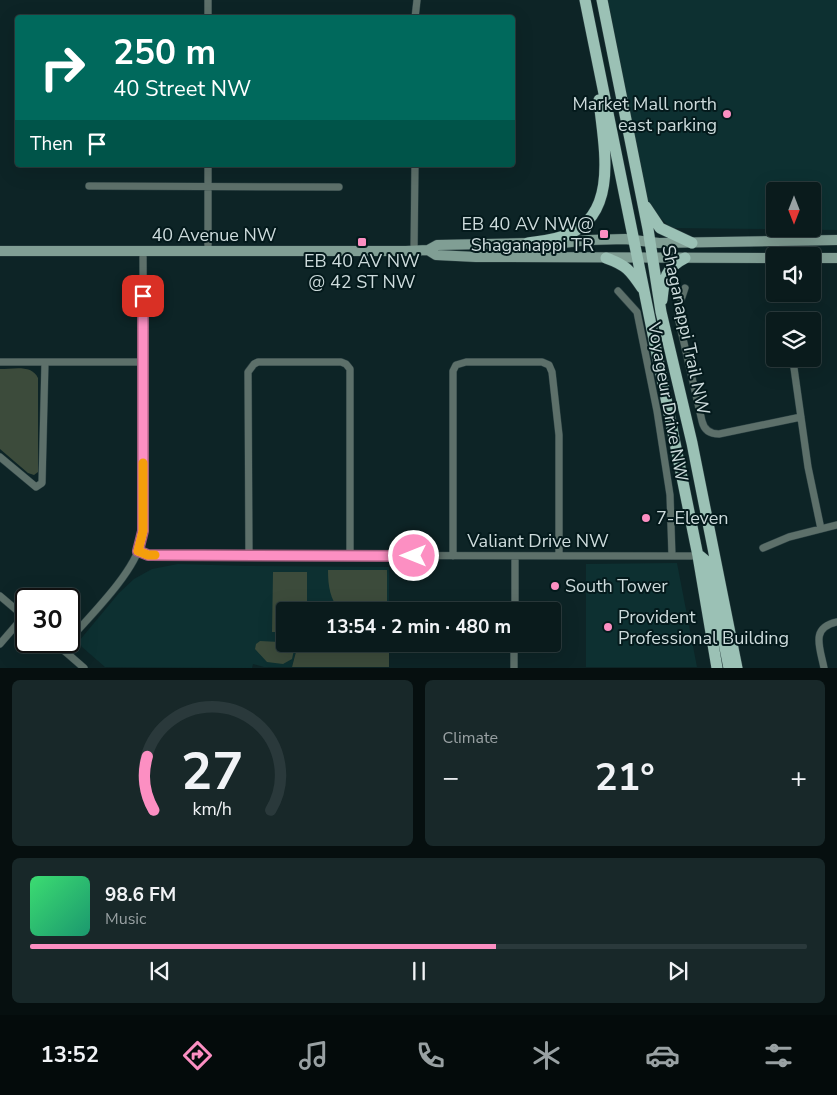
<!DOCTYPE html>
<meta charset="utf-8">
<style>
:root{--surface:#0a1b1c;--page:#182829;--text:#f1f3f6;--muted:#99a1a3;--line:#2a393b;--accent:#fc8fc2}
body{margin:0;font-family:"Nunito Sans",sans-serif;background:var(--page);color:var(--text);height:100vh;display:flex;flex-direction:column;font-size:19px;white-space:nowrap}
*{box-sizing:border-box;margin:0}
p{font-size:16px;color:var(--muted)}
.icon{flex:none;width:28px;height:28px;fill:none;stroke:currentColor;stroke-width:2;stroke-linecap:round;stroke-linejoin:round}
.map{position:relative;height:668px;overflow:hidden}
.side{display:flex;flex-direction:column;gap:12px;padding:12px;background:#060f0f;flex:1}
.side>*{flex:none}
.banner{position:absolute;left:15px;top:15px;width:500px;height:152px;border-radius:5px;box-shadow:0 5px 20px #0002,0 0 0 1px var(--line);background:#00695c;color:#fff;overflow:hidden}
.needle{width:32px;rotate:180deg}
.controls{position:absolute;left:766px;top:182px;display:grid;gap:10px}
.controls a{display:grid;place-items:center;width:55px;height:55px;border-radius:5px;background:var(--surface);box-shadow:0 5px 20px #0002,0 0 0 1px var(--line);font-size:25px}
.speed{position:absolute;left:15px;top:588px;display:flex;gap:10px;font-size:25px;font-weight:700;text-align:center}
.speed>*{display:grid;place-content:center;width:65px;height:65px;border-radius:50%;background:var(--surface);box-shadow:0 5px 20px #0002,0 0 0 1px var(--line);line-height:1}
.speed .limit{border:2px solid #111;border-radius:8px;background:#fff;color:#111}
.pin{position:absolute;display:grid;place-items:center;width:42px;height:42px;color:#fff;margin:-21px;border-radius:10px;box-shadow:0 2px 8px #0006}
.me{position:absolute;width:55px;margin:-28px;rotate:270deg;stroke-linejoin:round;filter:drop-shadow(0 0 4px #0008)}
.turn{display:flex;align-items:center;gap:18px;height:105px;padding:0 15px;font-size:22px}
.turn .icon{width:65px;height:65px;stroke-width:2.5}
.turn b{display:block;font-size:35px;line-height:42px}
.then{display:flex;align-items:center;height:48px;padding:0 15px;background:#0003;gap:10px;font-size:19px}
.big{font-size:38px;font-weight:700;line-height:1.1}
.side .card{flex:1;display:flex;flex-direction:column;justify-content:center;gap:8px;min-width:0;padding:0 18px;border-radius:8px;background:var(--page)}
.side .dial{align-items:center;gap:0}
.dial svg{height:130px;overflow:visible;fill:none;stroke:var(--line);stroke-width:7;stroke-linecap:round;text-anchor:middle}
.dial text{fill:var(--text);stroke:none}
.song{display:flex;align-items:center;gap:15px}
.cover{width:60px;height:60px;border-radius:8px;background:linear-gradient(135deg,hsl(140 70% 55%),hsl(160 70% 35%))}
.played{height:5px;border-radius:2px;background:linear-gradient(90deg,var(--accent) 60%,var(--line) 60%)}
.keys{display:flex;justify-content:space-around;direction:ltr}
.heat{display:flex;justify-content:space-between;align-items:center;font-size:28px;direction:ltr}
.side .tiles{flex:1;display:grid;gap:12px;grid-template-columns:1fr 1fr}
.card:last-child{grid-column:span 2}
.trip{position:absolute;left:276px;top:602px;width:285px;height:50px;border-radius:5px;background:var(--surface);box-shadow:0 5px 20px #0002,0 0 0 1px var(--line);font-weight:700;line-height:50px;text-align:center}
.dock{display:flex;height:80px;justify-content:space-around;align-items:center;background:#040b0b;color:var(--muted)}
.dock .icon{width:35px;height:35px}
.dock .selected{color:var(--accent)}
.dock b{font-size:22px;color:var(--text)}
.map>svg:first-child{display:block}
.built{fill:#0d3031;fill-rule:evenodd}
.green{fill:#3c4b3b}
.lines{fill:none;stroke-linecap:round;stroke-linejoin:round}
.street-casing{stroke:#2c4143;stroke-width:8}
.secondary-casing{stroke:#2c4143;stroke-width:11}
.primary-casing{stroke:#2c4143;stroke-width:12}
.street{stroke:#5d706a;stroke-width:7}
.secondary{stroke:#809e94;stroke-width:10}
.primary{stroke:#9bc1b5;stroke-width:11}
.route-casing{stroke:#a45d7e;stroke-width:12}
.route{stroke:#fc8fc2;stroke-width:9}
.slow{stroke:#f59e0b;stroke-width:9}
.poi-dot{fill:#fc8fc2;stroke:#041a1c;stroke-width:2}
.labels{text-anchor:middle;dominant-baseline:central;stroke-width:4;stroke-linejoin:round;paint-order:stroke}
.poi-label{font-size:18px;fill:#cddbdc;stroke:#041a1c;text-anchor:start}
.street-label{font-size:18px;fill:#cddbdc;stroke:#041a1c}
</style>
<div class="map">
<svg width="837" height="668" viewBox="0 0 837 668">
<rect width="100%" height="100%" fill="#0d2426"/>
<path class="built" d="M608 0H837V230L671 228 648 206ZM775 191H812V229H775Z
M677 563 697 667H586V564Z
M178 564 247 566 389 567V611H285V644H298L292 667H264L253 664 252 668 105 667 82 647 79 641 119 593 134 579 152 569Z"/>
<path class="green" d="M0 369C13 369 32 364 38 378V472L34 475 28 473 0 449Z
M328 570H387V611H340C330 599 328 586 328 570Z
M273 572H307V611H285V632H272Z
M260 641 280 642 292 646 294 650 292 659 283 664 267 662 255 649 256 644Z
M298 644H389V667H292Z"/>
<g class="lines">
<defs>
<path id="street" d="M208 0V18
M415 18 417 0
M89 186 339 187
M208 251V165
M414 251 415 165
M685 288 679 306 678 317 702 421C704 430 710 434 719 434L801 417
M618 291 637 312 657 411 670 495 672 556
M0 362H143
M794 368 808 467 821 529
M0 457 36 487 42 483 45 362
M763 548 789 537 837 525
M138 551 148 555 698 556
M249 555 248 372 254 364 258 362H341L346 364 350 369V555
M453 556V371L456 365 466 362H542L549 365 552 372 559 435V556
M0 596 26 618
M515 611V556
M69 640C90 616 134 573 141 542 144 530 143 517 144 504L143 251
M53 641 84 668
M0 644 24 616
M514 668V644
M824 668C820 647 810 628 837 622"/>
<path id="secondary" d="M428 250 436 255 476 257 775 258
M0 251H406L428 250 437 245 528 243 545 245 589 240 625 239 659 243 837 240
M812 258H837"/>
<path id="primary" d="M585 0 698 556 717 668
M602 0 648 229 661 312 692 443 737 668
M646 207 660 228 692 243
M528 243C542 241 556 240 569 234 620 212 603 143 599 100
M606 258C626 265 630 270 642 288
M662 300C664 279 665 268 685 258
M700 556 706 561 710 572 729 668"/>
</defs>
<use href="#street" class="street-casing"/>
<use href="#secondary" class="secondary-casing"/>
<use href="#primary" class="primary-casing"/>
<use href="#street" class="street"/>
<use href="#secondary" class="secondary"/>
<use href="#primary" class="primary"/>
</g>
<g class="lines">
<defs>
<path id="route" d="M143 296V531L138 551 148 555 414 556"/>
</defs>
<use href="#route" class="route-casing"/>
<use href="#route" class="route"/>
<path class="slow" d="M143 463V531L138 551 148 555H155"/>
</g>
<g class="poi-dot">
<circle cx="727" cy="114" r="5"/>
<rect x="599" y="229" width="10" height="10" rx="2.5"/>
<rect x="357" y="237" width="10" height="10" rx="2.5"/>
<circle cx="646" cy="518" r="5"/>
<circle cx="555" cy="586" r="5"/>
<circle cx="608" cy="627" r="5"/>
</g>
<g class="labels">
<g class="poi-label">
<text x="717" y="104" text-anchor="end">Market Mall north<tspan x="717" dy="21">east parking</tspan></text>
<text x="594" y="224" text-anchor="end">EB 40 AV NW@<tspan x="594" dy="21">Shaganappi TR</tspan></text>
<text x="362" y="261" text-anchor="middle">EB 40 AV NW<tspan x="362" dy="21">@ 42 ST NW</tspan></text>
<text x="656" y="518">7-Eleven</text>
<text x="565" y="586">South Tower</text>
<text x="618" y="617">Provident<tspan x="618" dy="21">Professional Building</tspan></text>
</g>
<g class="street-label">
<text x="214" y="235">40 Avenue NW</text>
<text transform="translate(686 330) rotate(78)">Shaganappi Trail NW</text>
<text transform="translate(668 402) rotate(80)">Voyageur Drive NW</text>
<text x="538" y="541">Valiant Drive NW</text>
</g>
</g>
</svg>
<div class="controls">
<a><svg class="needle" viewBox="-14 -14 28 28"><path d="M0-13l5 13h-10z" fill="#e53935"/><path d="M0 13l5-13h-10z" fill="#99a1a3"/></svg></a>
<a><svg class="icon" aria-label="sound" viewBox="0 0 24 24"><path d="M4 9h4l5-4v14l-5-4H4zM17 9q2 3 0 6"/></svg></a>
<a><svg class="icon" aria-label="layers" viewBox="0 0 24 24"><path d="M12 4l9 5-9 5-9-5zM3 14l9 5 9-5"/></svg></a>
</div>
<div class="speed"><div class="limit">30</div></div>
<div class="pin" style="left:143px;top:296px;background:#d93025"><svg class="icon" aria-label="arrive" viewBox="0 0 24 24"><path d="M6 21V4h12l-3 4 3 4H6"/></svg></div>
<svg class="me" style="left:414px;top:556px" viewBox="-20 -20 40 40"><circle r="17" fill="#fc8fc2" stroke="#fff" stroke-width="3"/><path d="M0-11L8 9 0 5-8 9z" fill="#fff"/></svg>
<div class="trip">13:54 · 2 min · 480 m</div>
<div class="banner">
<div class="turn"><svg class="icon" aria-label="right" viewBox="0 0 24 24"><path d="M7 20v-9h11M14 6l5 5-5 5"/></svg><div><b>250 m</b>40 Street NW</div></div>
<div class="then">Then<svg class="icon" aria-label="arrive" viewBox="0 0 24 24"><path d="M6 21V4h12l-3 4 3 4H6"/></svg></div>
</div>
</div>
<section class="side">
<div class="tiles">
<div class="card dial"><svg viewBox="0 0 100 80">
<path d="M14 69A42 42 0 1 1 86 69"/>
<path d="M14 69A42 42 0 0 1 10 36" stroke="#fc8fc2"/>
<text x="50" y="56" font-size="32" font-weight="700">27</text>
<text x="50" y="72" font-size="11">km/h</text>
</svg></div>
<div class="card"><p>Climate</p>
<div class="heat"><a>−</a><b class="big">21°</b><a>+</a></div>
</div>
<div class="card">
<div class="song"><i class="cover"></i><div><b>98.6 FM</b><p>Music</p></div></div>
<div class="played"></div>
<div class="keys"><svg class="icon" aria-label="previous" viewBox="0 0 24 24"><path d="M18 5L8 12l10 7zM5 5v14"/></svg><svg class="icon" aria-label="pause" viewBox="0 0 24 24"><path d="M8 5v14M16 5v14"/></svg><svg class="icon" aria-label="next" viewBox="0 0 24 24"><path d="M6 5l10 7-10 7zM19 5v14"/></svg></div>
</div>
</div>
</section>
<nav class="dock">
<b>13:52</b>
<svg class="icon selected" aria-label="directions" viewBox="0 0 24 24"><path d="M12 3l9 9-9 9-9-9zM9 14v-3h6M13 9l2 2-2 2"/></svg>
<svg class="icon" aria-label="music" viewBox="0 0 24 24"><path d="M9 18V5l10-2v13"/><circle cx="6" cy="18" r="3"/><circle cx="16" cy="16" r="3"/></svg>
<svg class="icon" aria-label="phone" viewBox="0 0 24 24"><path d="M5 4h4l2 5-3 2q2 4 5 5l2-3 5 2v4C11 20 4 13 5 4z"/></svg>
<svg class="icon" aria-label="climate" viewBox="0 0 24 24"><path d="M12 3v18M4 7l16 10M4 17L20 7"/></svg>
<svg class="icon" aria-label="car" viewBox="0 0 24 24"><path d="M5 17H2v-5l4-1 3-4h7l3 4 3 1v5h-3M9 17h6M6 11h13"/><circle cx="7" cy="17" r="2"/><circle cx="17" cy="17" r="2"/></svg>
<svg class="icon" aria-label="filters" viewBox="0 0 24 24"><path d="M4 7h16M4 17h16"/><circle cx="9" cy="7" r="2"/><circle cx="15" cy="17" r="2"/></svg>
</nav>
